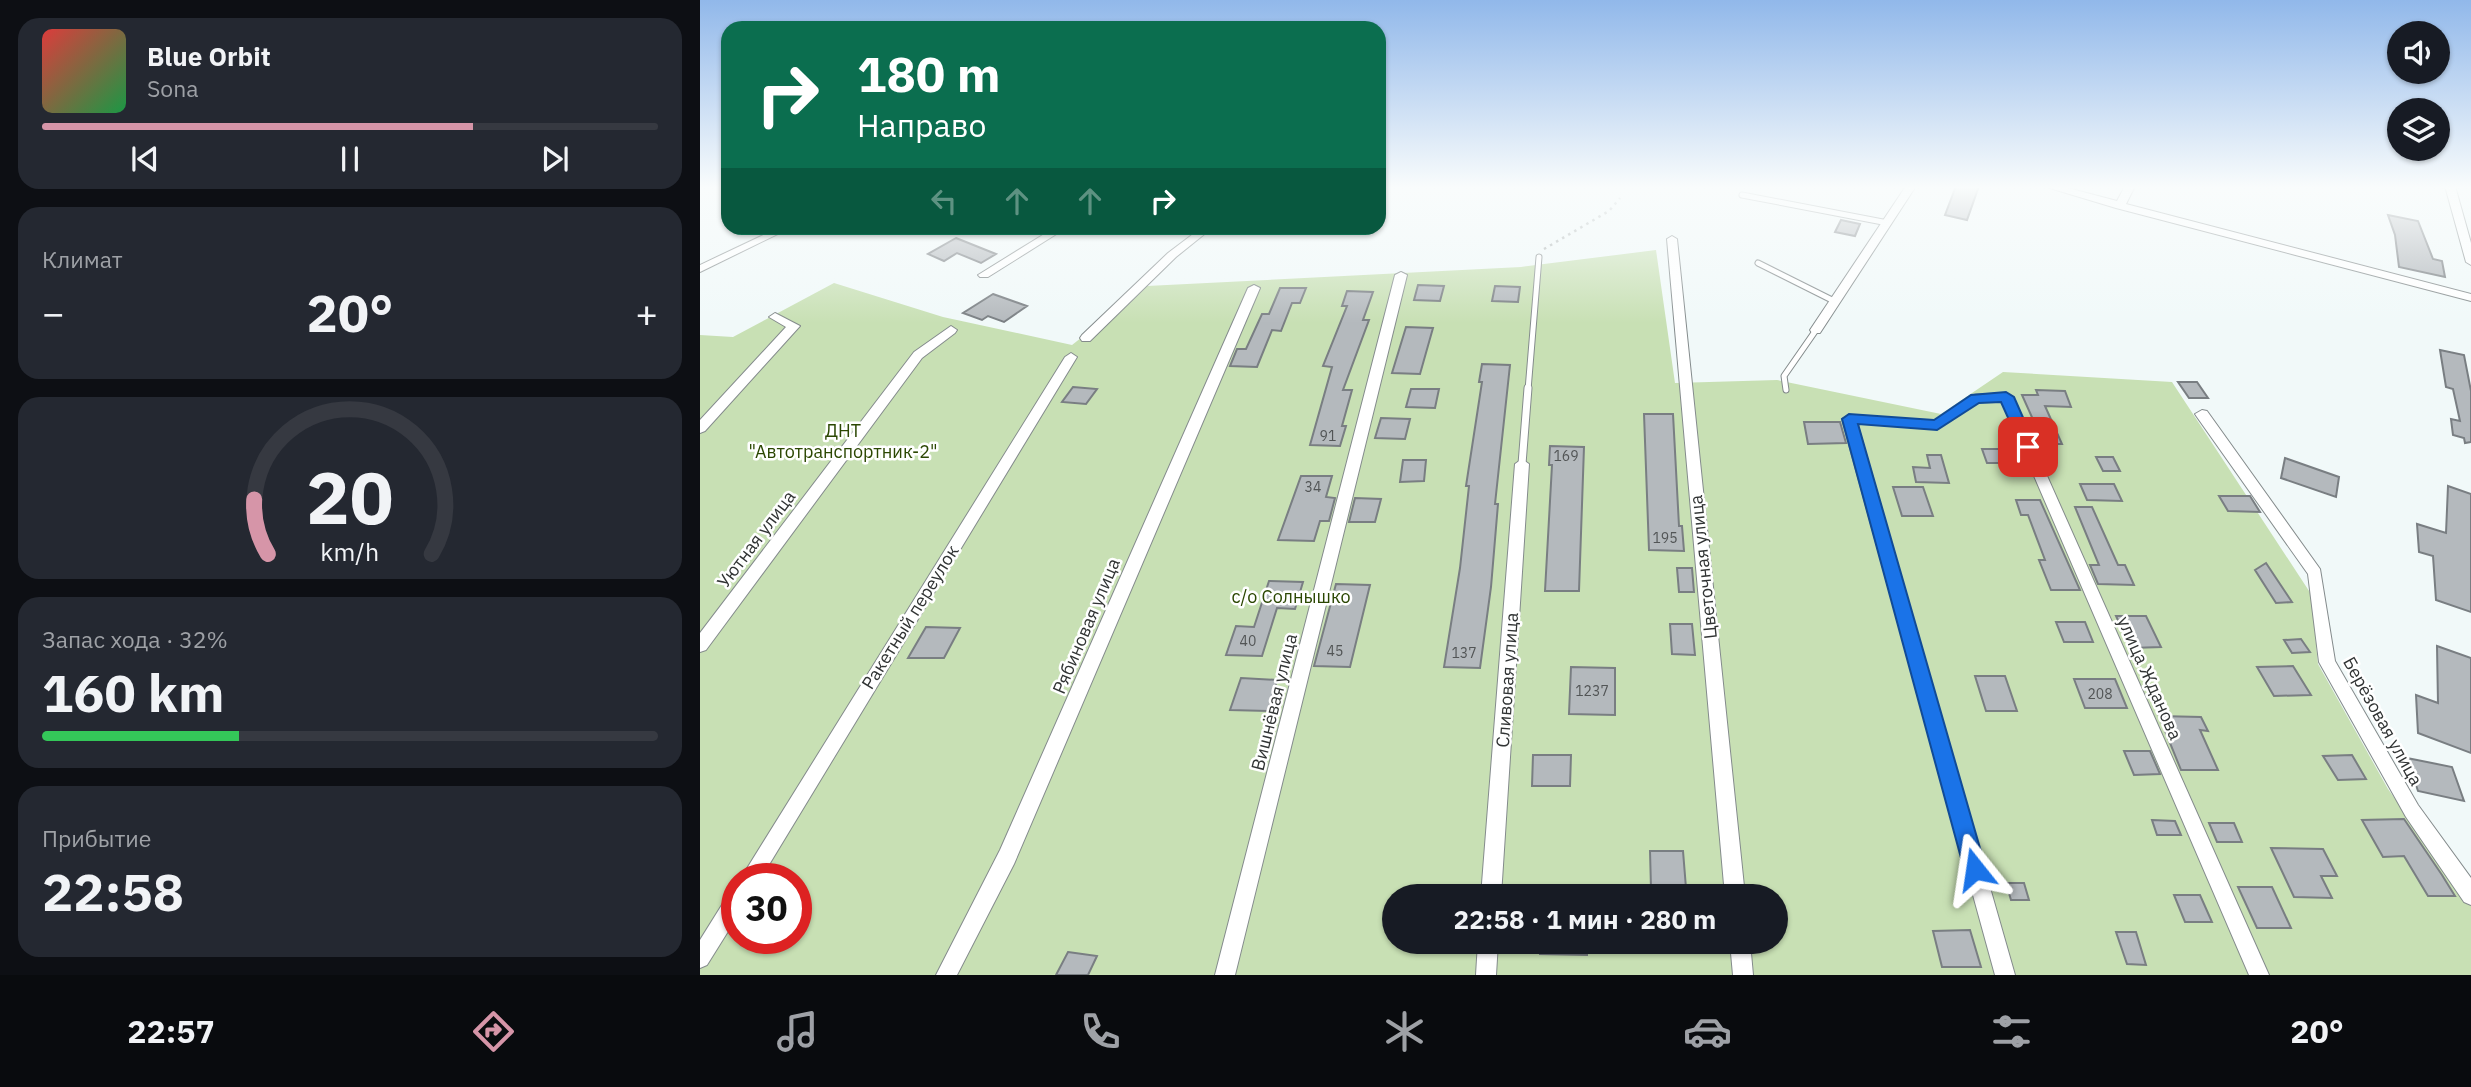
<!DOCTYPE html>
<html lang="ru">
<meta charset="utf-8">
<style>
:root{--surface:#171b24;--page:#242831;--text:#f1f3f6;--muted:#9ea1a6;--line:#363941;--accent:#d695a8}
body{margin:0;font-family:"IBM Plex Sans",sans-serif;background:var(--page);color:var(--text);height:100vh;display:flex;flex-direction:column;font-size:26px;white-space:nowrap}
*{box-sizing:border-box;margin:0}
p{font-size:23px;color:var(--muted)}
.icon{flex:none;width:38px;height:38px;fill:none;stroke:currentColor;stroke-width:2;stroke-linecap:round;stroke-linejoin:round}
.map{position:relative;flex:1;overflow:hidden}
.drawer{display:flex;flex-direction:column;gap:18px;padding:18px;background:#0d0f14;width:700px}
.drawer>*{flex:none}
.top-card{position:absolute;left:21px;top:21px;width:665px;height:214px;border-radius:21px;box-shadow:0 2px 5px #0004;background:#0b6e4f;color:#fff;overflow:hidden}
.buttons{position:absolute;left:1687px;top:21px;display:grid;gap:14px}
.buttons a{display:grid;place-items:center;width:63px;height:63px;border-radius:50%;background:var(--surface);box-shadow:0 2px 5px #0004;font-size:35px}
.speed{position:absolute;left:21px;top:863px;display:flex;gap:14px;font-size:35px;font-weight:700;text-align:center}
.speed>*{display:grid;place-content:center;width:91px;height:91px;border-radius:50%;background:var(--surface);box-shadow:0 2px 5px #0004;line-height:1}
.speed .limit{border:10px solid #d22;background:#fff;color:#111}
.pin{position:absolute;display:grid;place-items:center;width:60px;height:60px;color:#fff;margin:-30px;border-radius:14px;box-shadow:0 4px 10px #0006}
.me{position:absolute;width:77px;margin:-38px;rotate:345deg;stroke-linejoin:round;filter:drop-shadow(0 0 5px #0008)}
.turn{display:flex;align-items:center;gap:24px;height:147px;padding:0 21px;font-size:32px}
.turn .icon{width:91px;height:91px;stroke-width:2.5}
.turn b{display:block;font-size:49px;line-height:60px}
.lanes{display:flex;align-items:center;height:66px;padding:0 21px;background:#0003;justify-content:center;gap:35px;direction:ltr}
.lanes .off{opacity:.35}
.big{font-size:52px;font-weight:700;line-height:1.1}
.drawer .widget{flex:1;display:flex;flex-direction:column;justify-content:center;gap:10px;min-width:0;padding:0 24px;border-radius:21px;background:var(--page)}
.drawer .dial{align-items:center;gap:0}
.dial svg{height:182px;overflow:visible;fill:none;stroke:var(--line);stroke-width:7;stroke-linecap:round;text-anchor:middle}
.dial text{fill:var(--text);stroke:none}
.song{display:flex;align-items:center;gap:21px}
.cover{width:84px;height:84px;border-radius:10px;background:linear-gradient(135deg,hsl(0 70% 55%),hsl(140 70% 35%))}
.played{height:7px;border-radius:4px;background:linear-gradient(90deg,var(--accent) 70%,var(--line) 70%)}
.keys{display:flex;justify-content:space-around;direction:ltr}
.heat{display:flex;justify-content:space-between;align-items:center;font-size:38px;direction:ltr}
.charge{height:10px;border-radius:5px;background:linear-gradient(90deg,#34c759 32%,var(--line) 0)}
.trip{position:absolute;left:682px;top:884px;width:406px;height:70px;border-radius:35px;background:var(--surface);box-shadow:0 2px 5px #0004;font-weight:700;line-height:70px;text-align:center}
.tab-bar{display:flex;height:112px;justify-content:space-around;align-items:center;background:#090b0e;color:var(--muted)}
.tab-bar .icon{width:49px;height:49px}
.tab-bar .current{color:var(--accent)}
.tab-bar b{font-size:32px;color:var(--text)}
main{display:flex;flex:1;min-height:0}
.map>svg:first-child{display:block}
.green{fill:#c8e0b4;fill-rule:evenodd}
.building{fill:#b4b9bd;stroke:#797e82;stroke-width:2}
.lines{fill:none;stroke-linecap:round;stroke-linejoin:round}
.service-far1-casing{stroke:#848b8c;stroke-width:7}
.service-casing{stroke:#848b8c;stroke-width:9}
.minor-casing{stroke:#848b8c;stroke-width:2}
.path{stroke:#aab0b0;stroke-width:2.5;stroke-dasharray:2.5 4.5;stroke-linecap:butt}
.service-far1{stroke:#fff;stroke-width:5}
.service{stroke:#fff;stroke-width:7}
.minor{fill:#fff;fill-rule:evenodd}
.route{fill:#1a73e8;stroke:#114b97;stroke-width:2}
.labels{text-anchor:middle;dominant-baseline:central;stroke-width:5;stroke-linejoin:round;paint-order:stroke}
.number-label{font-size:14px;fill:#525556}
.park-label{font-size:18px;fill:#2b4702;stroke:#fff}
.street-label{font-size:18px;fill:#313434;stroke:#fff}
</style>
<main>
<section class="drawer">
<div class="widget">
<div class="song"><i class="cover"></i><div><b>Blue Orbit</b><p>Sona</p></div></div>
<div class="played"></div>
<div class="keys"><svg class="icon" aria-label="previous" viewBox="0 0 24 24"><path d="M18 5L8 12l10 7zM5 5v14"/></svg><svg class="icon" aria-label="pause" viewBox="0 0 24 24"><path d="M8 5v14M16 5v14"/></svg><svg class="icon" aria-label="next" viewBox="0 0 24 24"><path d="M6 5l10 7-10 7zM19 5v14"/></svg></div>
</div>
<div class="widget"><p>Климат</p>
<div class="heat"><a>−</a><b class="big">20°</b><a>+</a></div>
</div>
<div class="widget dial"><svg viewBox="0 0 100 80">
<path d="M14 69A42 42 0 1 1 86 69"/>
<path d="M14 69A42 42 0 0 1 8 45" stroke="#d695a8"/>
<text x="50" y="56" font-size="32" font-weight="700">20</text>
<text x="50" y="72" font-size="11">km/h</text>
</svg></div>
<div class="widget"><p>Запас хода · 32%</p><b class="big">160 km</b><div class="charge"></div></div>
<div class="widget"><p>Прибытие</p><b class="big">22:58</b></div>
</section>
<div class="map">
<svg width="1771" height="975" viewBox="0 0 1771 975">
<rect width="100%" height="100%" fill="#f1f9f9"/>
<path class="green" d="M956 250 975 383 1077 380 1241 414 1303 372 1472 382 1611 594 1618 664 1688 789 1771 905V975H0V335L33 337 134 283 243 317 372 345 447 286 821 267ZM37 878H96V938H37ZM695 896H1076V942H695Z"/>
<path class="building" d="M1256 186H1279L1267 220 1245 215Z
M1688 215 1718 221 1733 259 1742 261 1745 277 1699 267 1695 235Z
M1141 220 1160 224 1155 236 1135 232Z
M256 238 296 254 281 263 257 253 244 261 228 254Z
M718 285 744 286 740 301 714 300Z
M795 286 820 287 818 302 792 301Z
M580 288H606L600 303H592L581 331 572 330 557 367 530 366 537 349H546L562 314H569Z
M647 291 673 292 663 320H669L643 390H652L642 426H646L640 446 610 445 632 367 623 366 647 306H642Z
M293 294 327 306 304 322 288 316 282 320 263 313Z
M706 327 733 328 720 374 692 373Z
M1740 350 1764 355 1771 391V442L1765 443 1764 438 1753 435 1751 419 1760 421 1753 389 1746 387Z
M782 364 810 365 795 504H798L791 587 780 668 744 667 760 568 769 486H766L782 382H779Z
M1478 382H1497L1508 398H1489Z
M373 387 397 389 386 404 362 402Z
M711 389H739L735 408 706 407Z
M1336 390 1365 391 1371 407 1345 406 1362 444H1344L1322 395H1338Z
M944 414H973L979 526H982L984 551 949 550Z
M681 418 710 419 705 439 675 438Z
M1104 422H1140L1146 443 1108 444Z
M850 446 884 447 879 591H845L852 465H849Z
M1282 449H1311L1316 463H1287Z
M1227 455H1241L1249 483 1216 482 1213 467 1230 468Z
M1396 457H1413L1420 471H1403Z
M1585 458 1639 477 1636 497 1581 478Z
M703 460H726L724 481 700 482Z
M601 476H632L626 497 635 498 629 521H620L614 541 578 540Z
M1380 484H1414L1422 501 1387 500Z
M1748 486 1771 494V612L1736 600 1733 556 1719 552 1717 524 1746 533Z
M1193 487H1223L1233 516H1202Z
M1519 496H1550L1560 512 1528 511Z
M655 498 681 499 675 522H649Z
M1316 500H1340L1380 590H1351L1339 560H1345L1328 515H1321Z
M1375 507H1392L1418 565H1425L1434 585 1398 584 1390 565H1399Z
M1566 563 1592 602 1576 603 1555 570Z
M977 568H992L994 592H979Z
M569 581 603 582 595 609 577 608 562 656 526 655 536 626 554 627Z
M636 584 670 585 650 667 614 666Z
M1416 616H1446L1461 647 1431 648Z
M1356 622H1385L1393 642H1364Z
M970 624H992L995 655 972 654Z
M226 627 260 628 244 658H208Z
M1601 639 1610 652 1592 653 1584 640Z
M1737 646 1771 658V753L1718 733 1716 695 1738 703Z
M1593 666 1611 695 1574 696 1557 667Z
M871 667 915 668V715L869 714Z
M1275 676H1305L1317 711H1286Z
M541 678 577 680 568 711 530 710Z
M1374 679H1415L1427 708H1385Z
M1459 716 1501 717 1508 731 1500 730 1518 770H1481Z
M1424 751H1450L1460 774 1434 775Z
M833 755H871L870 786H832Z
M1652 755 1666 779 1638 780 1623 756Z
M1707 758 1752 767 1764 801 1718 791Z
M1704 819 1742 875 1755 896H1728L1704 856 1683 857 1662 820Z
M1452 820 1475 821 1481 835H1457Z
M1509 823H1534L1542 842H1517Z
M1571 848 1623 849 1637 876H1621L1632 898 1594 897Z
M950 851H983L986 888H951Z
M1306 883H1324L1329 900H1311Z
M1538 887H1572L1591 928H1557Z
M1474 895H1500L1512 922H1485Z
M1270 930 1281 967H1242L1233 931Z
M1416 932H1436L1446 965 1427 964Z
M840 942H887V955L840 954Z
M368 952 397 956 388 975H356Z"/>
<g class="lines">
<defs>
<path id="service-far1" d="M1042 195 1188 223
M1058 263 1136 302
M828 390 839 257
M1086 390 1084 376 1116 330"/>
<path id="service" d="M1149 419 1237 425 1276 398 1306 397
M822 464 828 388"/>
<path id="minor" d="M1206 186H1216L1120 333H1112L1110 330Z
M1343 186H1360L1417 201 1425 186H1435L1426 204 1771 294V301L1416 208Z
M1745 186H1755L1771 243V265L1766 262Z
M78 228H90L0 272V265Z
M354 228H366L288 277H280L278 275Z
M501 228H512L476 257 390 341H382L380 338 382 335 468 253Z
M972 236 977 239 1045 896H1025L967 239Z
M701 272 707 275 535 975H515L695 275Z
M554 285 560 288 314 864 257 975H236L300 850 548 288Z
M75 313 100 326 5 431 0 433V420L86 327 69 317Z
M251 326 257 330 255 333 222 358 6 650 0 652V633L214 352Z
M371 353 377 357 61 878H41L365 357Z
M1306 393 1312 397 1569 975H1549L1300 397Z
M1502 410 1507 411 1620 569 1635 661 1718 805 1771 878V905L1764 902 1706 817 1619 662 1608 574 1497 417 1495 414Z
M1149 415 1156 419 1315 975H1295L1142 419Z
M822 459 829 464 801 896H781L815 464Z
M37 889V917L7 965 0 968V940L30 892Z
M778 942H798L796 975H776Z
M1030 942H1050L1053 975H1033Z"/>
</defs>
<use href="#service-far1" class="service-far1-casing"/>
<use href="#service" class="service-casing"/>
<use href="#minor" class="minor-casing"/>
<path class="path" d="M844 249 909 211 920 198"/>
<use href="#service-far1" class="service-far1"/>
<use href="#service" class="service"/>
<use href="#minor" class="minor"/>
</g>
<linearGradient id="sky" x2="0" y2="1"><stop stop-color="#91b8ea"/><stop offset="0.58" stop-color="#f9fcfc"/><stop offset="1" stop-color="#f9fcfc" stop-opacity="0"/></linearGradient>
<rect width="1771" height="323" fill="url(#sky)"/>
<path class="route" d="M1306 392 1314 397 1336 447 1334 451H1323L1301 402 1279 403 1237 430 1158 424 1286 869 1283 877 1275 880 1267 877 1264 869 1142 419 1149 414 1234 420 1271 395Z"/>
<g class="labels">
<g class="number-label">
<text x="628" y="436">91</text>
<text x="866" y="456">169</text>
<text x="613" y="487">34</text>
<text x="965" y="538">195</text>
<text x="548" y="641">40</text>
<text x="635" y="651">45</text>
<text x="764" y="653">137</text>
<text x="892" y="691">1237</text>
<text x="1400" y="694">208</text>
</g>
<g class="park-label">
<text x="143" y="430">ДНТ<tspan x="143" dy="21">"Автотранспортник-2"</tspan></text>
<text x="591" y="596">с/о Солнышко</text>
</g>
<g class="street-label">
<text transform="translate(56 539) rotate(-53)">Уютная улица</text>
<text transform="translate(1003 567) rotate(-96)">Цветочная улица</text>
<text transform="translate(210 617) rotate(-58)">Ракетный переулок</text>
<text transform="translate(386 626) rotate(-67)">Рябиновая улица</text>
<text transform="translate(1450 678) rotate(66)">улица Жданова</text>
<text transform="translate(807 680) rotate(-86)">Сливовая улица</text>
<text transform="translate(574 702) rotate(-76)">Вишнёвая улица</text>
<text transform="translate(1683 721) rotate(61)">Берёзовая улица</text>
</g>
</g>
</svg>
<div class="buttons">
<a><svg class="icon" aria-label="sound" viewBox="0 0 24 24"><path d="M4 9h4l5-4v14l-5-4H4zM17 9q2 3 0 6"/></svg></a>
<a><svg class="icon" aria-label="layers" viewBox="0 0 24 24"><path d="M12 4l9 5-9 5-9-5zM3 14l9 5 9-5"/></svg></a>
</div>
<div class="speed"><div class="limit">30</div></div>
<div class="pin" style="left:1328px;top:447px;background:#d93025"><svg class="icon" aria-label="arrive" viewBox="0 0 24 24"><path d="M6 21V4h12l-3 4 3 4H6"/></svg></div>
<svg class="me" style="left:1275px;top:869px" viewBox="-20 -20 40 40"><path d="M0-17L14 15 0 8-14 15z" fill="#1a73e8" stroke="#fff" stroke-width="4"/></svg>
<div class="trip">22:58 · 1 мин · 280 m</div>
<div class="top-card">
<div class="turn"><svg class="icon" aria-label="right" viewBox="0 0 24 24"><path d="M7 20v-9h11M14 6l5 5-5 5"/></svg><div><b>180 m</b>Направо</div></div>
<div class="lanes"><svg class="icon off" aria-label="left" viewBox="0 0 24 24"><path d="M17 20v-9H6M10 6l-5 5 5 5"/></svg><svg class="icon off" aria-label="ahead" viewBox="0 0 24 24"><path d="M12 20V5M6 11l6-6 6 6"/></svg><svg class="icon off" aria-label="ahead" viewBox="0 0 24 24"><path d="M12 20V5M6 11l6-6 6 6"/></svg><svg class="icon" aria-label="right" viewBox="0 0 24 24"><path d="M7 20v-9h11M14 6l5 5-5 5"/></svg></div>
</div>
</div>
</main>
<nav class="tab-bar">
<b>22:57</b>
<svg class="icon current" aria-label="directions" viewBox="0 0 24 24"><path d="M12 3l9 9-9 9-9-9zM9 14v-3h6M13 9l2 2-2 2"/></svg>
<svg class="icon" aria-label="music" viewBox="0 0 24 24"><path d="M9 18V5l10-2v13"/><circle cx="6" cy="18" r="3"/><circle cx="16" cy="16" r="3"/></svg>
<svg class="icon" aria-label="phone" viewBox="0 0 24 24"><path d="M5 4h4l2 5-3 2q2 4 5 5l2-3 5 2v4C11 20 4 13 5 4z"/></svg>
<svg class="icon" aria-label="climate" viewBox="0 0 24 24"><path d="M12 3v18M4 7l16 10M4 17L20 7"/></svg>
<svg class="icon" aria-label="car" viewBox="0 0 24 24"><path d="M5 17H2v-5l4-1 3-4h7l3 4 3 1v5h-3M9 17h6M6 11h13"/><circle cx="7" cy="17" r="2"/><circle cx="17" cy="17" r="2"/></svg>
<svg class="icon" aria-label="filters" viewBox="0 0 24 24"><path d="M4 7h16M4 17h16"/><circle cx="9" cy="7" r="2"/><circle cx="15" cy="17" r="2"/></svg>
<b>20°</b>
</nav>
